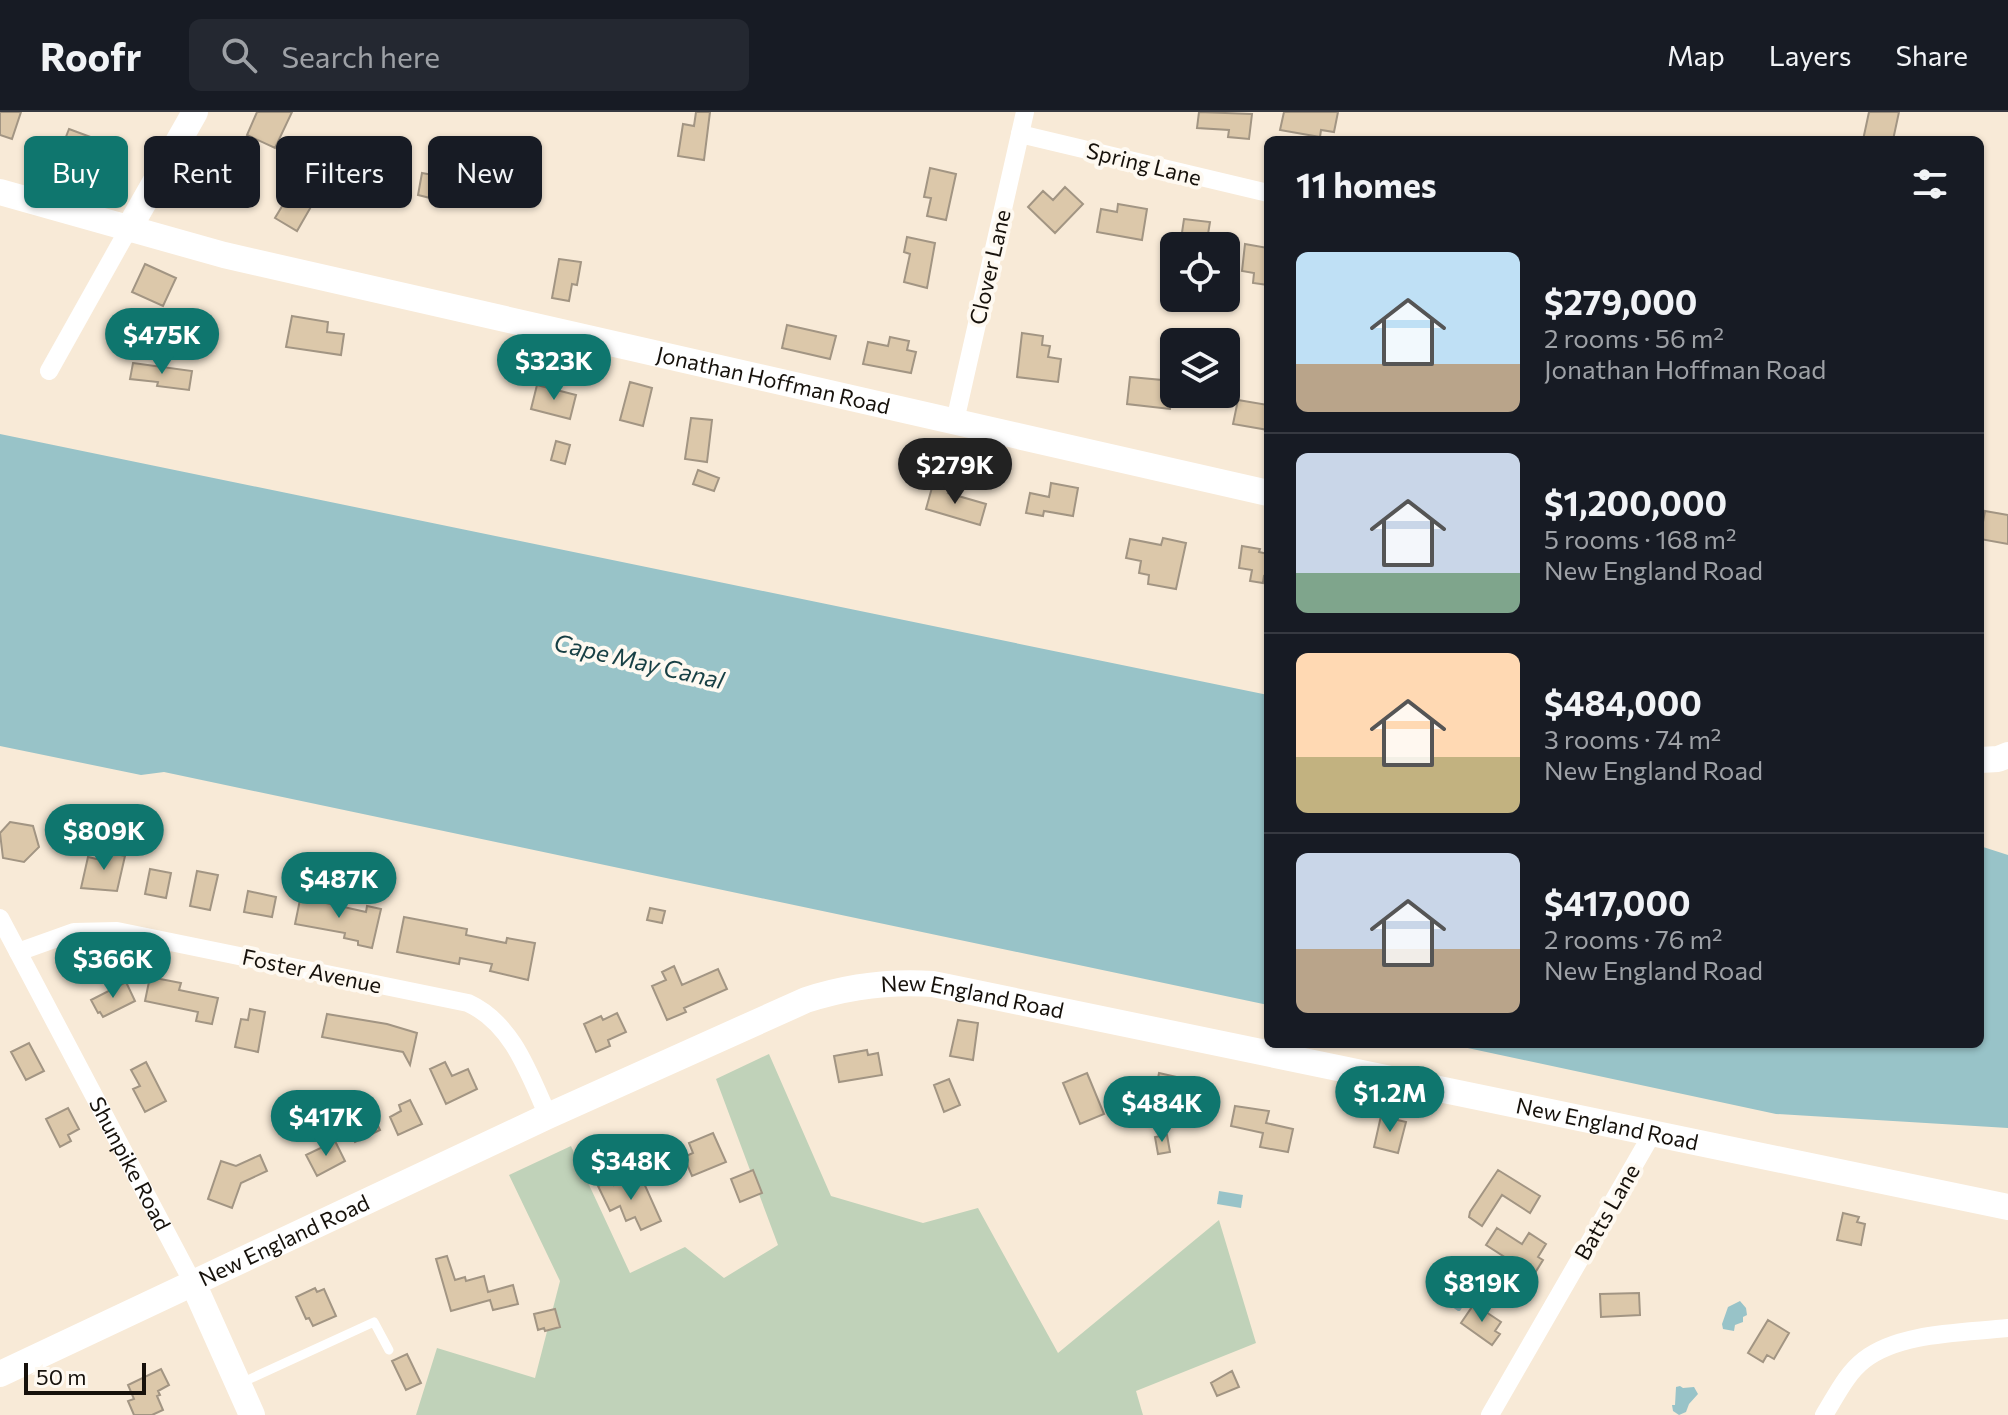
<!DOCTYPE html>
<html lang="en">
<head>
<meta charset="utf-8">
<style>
  body { margin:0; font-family:Commissioner,sans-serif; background:#242831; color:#f1f3f6; height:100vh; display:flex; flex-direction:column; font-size:30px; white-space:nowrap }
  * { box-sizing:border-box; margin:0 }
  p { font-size:26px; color:#9ea1a6 }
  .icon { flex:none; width:44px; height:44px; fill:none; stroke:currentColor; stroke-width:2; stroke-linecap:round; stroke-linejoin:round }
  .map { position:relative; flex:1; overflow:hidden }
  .panel { position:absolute; left:1264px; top:24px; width:720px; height:912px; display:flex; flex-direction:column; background:#171b24; border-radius:12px; box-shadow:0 2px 6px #0004 }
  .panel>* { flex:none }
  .guide { position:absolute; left:24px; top:24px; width:760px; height:72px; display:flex; gap:16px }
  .fabs { position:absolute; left:1160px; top:120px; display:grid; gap:16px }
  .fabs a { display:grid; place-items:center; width:80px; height:80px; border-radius:12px; background:#171b24; box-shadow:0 2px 6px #0004; font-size:40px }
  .scale { position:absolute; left:24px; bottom:20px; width:122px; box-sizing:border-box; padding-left:8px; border:4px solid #16110b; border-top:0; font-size:22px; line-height:28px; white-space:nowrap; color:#16110b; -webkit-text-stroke:6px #fef9f1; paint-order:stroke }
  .price { position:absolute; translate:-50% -68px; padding:0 18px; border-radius:28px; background:#0f766e; color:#fff; font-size:26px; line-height:52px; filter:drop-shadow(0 2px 4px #0008) }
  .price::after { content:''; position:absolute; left:50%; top:48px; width:24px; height:18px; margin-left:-12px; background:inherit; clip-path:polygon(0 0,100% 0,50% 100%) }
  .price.on { background:#222; color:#fff }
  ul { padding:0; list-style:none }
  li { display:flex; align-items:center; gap:24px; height:200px; padding:0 32px }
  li+li { border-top:2px solid #363941 }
  li span { display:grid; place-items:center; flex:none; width:224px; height:160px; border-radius:12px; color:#555 }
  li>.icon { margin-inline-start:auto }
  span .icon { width:96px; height:96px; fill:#fffc; stroke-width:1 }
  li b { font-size:34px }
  h2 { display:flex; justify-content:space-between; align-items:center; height:96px; padding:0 32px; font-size:34px }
  .pill { padding:0 28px; border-radius:12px; background:#171b24; box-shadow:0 2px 6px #0004; font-size:28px; line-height:72px }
  .pill.on { background:#0f766e; color:#fff }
  header { display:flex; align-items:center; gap:48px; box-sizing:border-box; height:112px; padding:0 40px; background:#171b24; border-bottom:2px solid #363941 }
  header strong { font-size:38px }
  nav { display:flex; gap:44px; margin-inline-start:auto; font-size:28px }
  .search { width:560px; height:72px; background:#242831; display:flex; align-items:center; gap:20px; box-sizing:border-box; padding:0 28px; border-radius:12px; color:#9ea1a6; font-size:30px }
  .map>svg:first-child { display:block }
</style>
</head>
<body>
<header>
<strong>Roofr</strong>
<div class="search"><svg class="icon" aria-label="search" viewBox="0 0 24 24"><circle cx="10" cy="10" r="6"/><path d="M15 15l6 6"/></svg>Search here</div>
<nav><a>Map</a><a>Layers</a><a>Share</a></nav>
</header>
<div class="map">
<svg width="2008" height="1303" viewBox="0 0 2008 1303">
  <rect width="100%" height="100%" fill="#f8ead7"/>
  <path fill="#c0d2b9" d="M769 942 831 1084 923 1111 978 1096 1058 1241 1219 1108 1256 1231 1136 1279 1143 1303H416L437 1236 535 1266 560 1169 509 1063 571 1034 630 1161 685 1135 724 1166 778 1133 716 967Z"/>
  <path fill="#98c3c8" d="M0 322 1268 583V893L164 660 141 663 0 634Z
    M1980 734 2008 743V1016L1776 1002 1449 932H1980Z
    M1219 1079 1243 1083 1241 1096 1217 1092Z
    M1444 1175 1466 1189 1460 1199H1458L1439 1186Z
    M1740 1189 1746 1196 1747 1203 1743 1205V1210L1735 1213 1734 1219 1723 1217 1722 1212 1728 1195Z
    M1680 1274 1683 1276 1694 1275 1698 1282 1689 1292 1686 1300 1679 1303 1673 1299 1672 1293H1675L1676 1275Z"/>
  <path fill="#dcc8aa" stroke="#a29583" stroke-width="2" d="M0 0H21L12 27 0 23Z
    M257 0H292L275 36 247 23Z
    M696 0H710L704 48 678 44 683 12 694 14Z
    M1199 0 1252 2 1249 27 1228 25 1229 18 1197 16Z
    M1284 0H1338L1334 20 1321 18 1320 25 1280 18Z
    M1869 0H1899L1893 28H1863Z
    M69 17 107 31 98 57 59 43Z
    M930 56 956 62 946 108 927 104 931 86 924 85Z
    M422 61 439 64 434 87 418 83Z
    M1065 75 1083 92 1055 121 1028 95 1043 79 1053 88Z
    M290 81 312 93 297 119 275 106Z
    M1118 92 1147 97 1142 128 1097 120 1101 97 1117 100Z
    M1184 107 1210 110 1206 134H1180Z
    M907 125 935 131 927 176 904 170 910 142 904 140Z
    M1245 132 1268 136V173L1253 171 1254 161 1242 159Z
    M559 147 581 150 577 173 572 172 569 189 552 186Z
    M145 152 176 166 163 194 132 180Z
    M292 204 328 210 327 220 344 222 341 243 286 235Z
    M787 213 836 224 830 247 782 236Z
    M1022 221 1043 224 1042 233 1050 234 1048 245 1061 247 1058 270 1017 265Z
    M890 225 909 229 907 238 916 240 911 261 863 252 868 230 888 234Z
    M133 251 192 259 189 278 157 274 158 270 130 267Z
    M1130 265 1173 269 1170 297 1127 292Z
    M630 270 652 276 643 314 620 308Z
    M537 273 576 283 570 307 531 297Z
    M1238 288 1268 293V318L1233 312Z
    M691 306 712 308 707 350 685 347Z
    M556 329 570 333 565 352 551 348Z
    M698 358 719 366 714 379 693 372Z
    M1051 371 1078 376 1073 404 1044 399 1043 404 1026 401 1030 381 1049 385Z
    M933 372 950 377 948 381 986 392 980 413 926 397Z
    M1985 399 2008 403V432L1980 427V409L1983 410Z
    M1163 426 1186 431 1176 477 1148 472 1149 463 1139 461 1141 449 1126 446 1130 427 1161 433Z
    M1242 434 1260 437 1259 440 1268 442V465L1264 464 1263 471 1250 469 1252 458 1239 456Z
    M10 710 33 714 39 735 24 750 3 746 0 721Z
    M103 739 125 744 117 779 81 776 88 745 101 748Z
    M150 757 171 761 166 786 145 782Z
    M197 759 218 763 210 798 190 794Z
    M248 779 276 785 272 805 244 800Z
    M301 783 327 788 326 791 366 800 367 794 381 797 372 836 358 833V829L344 826 345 821 295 812Z
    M650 796 665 799 662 811 647 808Z
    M404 805 467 817 466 823 506 831 507 826 535 831 528 868 490 859 492 852 460 846 459 852 397 840Z
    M674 854 682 873 718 857 727 877 684 896 686 900 667 908 652 874 666 868 662 860Z
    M150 865 181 871 179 878 218 886 212 912 196 909 198 900 145 889Z
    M126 870 135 889 103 905 100 900 98 901 91 888Z
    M250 897 265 900 258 940 235 935 241 907 248 908Z
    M617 901 626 920 608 928 610 934 596 940 584 912 601 904 603 908Z
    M327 902 387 912 417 921 410 953 403 940 322 925Z
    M958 908 978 911 973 948 950 944Z
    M29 931 44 959 26 968 11 940Z
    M867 938 868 943 878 941 882 963 839 970 834 944Z
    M146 950 166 989 145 1000 133 977 140 974 131 958Z
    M445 950 452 964 468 957 477 977 446 992 430 957Z
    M1087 961 1104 1002 1080 1012 1063 971Z
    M1159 961 1181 966 1177 986 1155 982Z
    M949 967 960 993 944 1000 934 973Z
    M410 988 422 1012 398 1023 390 1005 401 999 399 993Z
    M1235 994 1269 999 1266 1011 1293 1017 1288 1040 1260 1035 1263 1021 1231 1014Z
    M68 996 79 1017 68 1023 71 1029 60 1035 46 1007Z
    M373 1003 380 1018 355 1030 348 1014Z
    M1381 1004 1406 1010 1398 1041 1374 1035Z
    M713 1021 726 1050 692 1064 684 1045 693 1041 689 1031Z
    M1167 1023 1170 1040 1158 1042 1155 1025Z
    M335 1029 345 1049 317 1064 306 1043Z
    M260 1043 267 1059 241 1071 232 1096 208 1087 221 1049 236 1054Z
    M753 1058 762 1081 740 1090 731 1067Z
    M1498 1058 1540 1084 1530 1101 1502 1083 1482 1114 1469 1105 1470 1100Z
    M626 1067 630 1075 643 1069 661 1109 641 1118 635 1105 626 1109 620 1094 610 1099 598 1074 612 1068 614 1073Z
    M1843 1101 1859 1105 1857 1110 1865 1112 1861 1133 1837 1128Z
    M1497 1116 1522 1132 1529 1121 1546 1132 1538 1145 1543 1148 1535 1161 1529 1158 1528 1160 1486 1133Z
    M447 1144 455 1168 465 1165 466 1169 484 1164 488 1180 513 1173 518 1192 493 1198 490 1188 451 1199 436 1147Z
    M1460 1158 1483 1175 1475 1186 1452 1170Z
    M315 1176 317 1180 324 1177 336 1204 313 1214 309 1206 306 1207 296 1185Z
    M1639 1181 1640 1203 1601 1205 1600 1182Z
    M1474 1192 1501 1210 1495 1219 1500 1222 1492 1233 1461 1211Z
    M555 1197 560 1215 545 1219 544 1216 538 1218 534 1202Z
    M1768 1208 1789 1221 1774 1247 1767 1243 1763 1250 1748 1241Z
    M407 1242 421 1271 406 1278 392 1249Z
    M161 1257 169 1273 158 1279 160 1283 157 1284 163 1298 152 1303H134L128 1289 134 1287 128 1273Z
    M1232 1259 1239 1275 1217 1284 1211 1271Z"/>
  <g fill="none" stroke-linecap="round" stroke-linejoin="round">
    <path stroke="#fff" stroke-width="9" d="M241 1271 374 1210 389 1238"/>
    <g stroke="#fff" stroke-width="18">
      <path d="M1020 22 1268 81"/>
      <path d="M49 259 128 118"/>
      <path d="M955 309 1025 0"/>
      <path id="s1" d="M0 806 193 1171"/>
      <path d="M18 840 74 820 117 819 468 891C512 911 529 961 548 1004"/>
      <path d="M1490 1303 1652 1022"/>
      <path d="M1824 1303C1836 1284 1846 1262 1864 1248 1900 1220 1964 1221 2008 1216"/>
    </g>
    <g stroke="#fff" stroke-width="26">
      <path id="s2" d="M0 80 224 143 1268 381"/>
      <path d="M128 118 195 0"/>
      <path d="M1980 648 1998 647 2008 643"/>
      <path d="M193 1171 252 1303"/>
      <path id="s3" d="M0 1262 548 1004 806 888C849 874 888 869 933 872L2008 1095"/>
    </g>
  </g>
  <g text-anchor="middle" stroke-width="8" stroke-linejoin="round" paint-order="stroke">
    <g font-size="22" fill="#16110b" stroke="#fef9f1">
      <text transform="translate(1144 52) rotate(14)" y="8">Spring Lane</text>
      <text transform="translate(990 155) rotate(-77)" y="8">Clover Lane</text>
      <text dy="8" stroke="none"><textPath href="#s2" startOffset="796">Jonathan Hoffman Road</textPath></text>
      <text transform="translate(312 859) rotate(12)" y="8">Foster Avenue</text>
      <text dy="8" stroke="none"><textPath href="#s3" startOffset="1058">New England Road</textPath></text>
      <text dy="8" stroke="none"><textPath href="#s3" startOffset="1706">New England Road</textPath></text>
      <text dy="8" stroke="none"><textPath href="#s1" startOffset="278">Shunpike Road</textPath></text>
      <text transform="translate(1607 1100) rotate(-60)" y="8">Batts Lane</text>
      <text dy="8" stroke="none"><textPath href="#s3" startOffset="314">New England Road</textPath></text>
    </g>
    <g font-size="24" font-style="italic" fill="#173f44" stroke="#fef9f1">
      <text transform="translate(639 550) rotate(13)" y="8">Cape May Canal</text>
    </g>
  </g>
</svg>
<div class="fabs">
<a><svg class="icon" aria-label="locate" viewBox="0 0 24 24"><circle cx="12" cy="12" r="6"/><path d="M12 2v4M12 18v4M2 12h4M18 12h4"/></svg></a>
<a><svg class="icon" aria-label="layers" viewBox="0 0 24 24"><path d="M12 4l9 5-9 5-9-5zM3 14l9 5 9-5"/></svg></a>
</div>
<div class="scale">50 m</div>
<b class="price" style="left:162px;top:264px">$475K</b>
<b class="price" style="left:554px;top:290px">$323K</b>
<b class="price on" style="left:955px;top:394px">$279K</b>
<b class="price" style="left:104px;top:760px">$809K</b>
<b class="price" style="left:339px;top:808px">$487K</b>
<b class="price" style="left:113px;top:888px">$366K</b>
<b class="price" style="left:1390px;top:1022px">$1.2M</b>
<b class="price" style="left:1162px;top:1032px">$484K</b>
<b class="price" style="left:326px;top:1046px">$417K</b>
<b class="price" style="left:631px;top:1090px">$348K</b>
<b class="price" style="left:1482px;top:1212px">$819K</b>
<div class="guide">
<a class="pill on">Buy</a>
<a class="pill">Rent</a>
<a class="pill">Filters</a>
<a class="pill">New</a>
</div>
<section class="panel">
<h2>11 homes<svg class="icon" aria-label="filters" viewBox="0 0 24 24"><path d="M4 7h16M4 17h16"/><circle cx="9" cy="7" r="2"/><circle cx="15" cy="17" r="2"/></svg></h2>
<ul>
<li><span style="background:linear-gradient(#bfe0f5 70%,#b9a48a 0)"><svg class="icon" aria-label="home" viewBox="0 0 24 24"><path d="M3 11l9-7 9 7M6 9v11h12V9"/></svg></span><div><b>$279,000</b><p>2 rooms · 56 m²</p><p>Jonathan Hoffman Road</p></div></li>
<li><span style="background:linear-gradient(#c9d6e8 75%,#7fa58c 0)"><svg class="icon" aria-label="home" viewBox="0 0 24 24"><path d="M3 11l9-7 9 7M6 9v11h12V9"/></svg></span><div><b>$1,200,000</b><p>5 rooms · 168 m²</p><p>New England Road</p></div></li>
<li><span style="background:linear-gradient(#ffd9b3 65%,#c2b280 0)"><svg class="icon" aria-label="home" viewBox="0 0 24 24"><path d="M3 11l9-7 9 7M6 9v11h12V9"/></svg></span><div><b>$484,000</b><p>3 rooms · 74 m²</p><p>New England Road</p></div></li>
<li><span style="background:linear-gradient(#c9d6e8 60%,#b9a48a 0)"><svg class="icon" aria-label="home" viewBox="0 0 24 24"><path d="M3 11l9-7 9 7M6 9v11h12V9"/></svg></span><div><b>$417,000</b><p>2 rooms · 76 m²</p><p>New England Road</p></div></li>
</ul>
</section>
</div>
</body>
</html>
